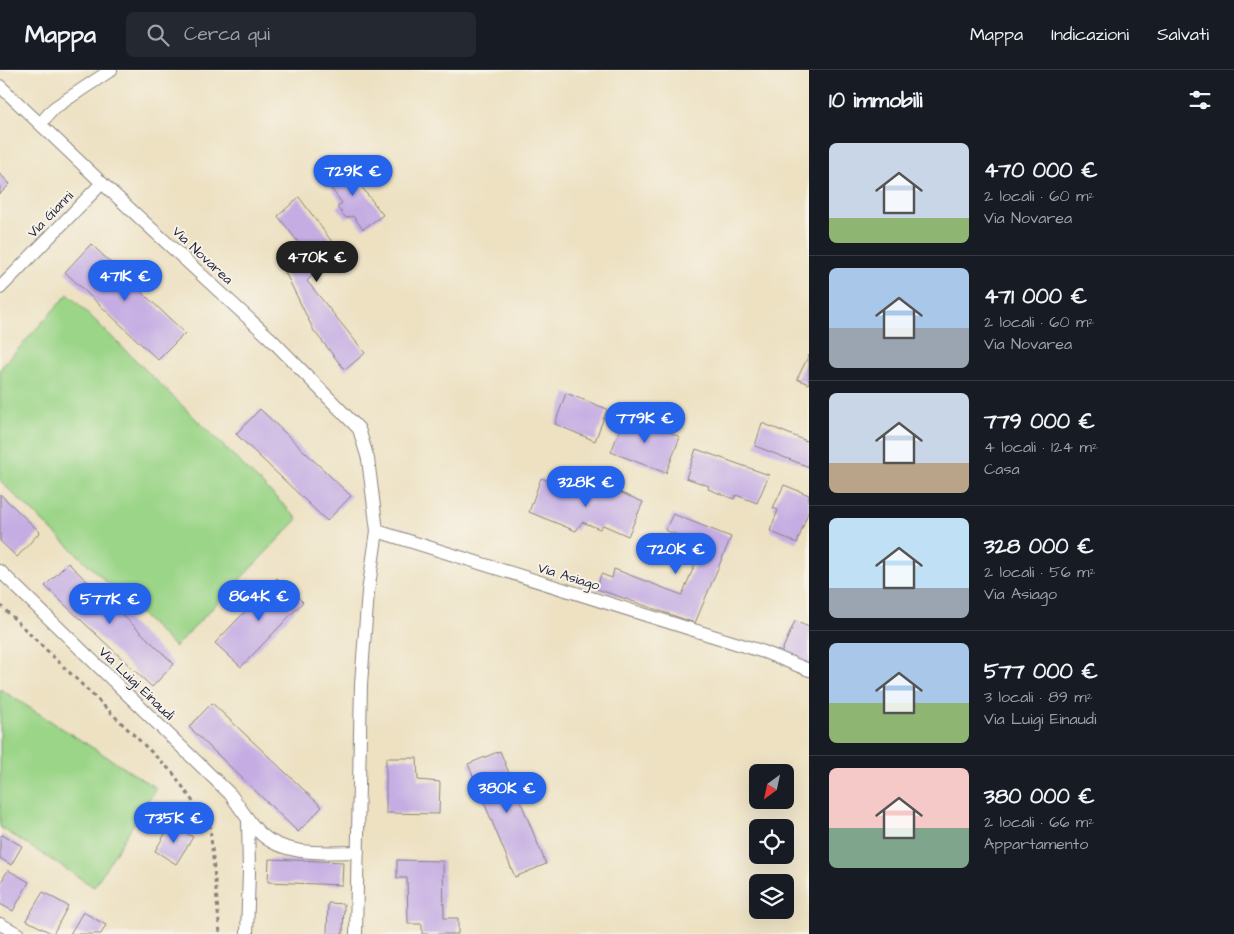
<!DOCTYPE html>
<html lang="it">
<head>
<meta charset="utf-8">
<style>
  body { margin:0; font-family:"Architects Daughter",sans-serif; background:#242831; color:#f1f3f6; height:100vh; display:flex; flex-direction:column; font-size:19px; white-space:nowrap }
  * { box-sizing:border-box; margin:0 }
  p { font-size:16px; color:#9ea1a6 }
  .icon { flex:none; width:28px; height:28px; fill:none; stroke:currentColor; stroke-width:2; stroke-linecap:round; stroke-linejoin:round }
  .map { position:relative; flex:1; overflow:hidden }
  .drawer { display:flex; flex-direction:column; background:#171b24; width:425px }
  .drawer>* { flex:none }
  .needle { width:32px; rotate:213deg }
  .tools { position:absolute; left:749px; top:694px; display:grid; gap:10px }
  .tools a { display:grid; place-items:center; width:45px; height:45px; border-radius:8px; background:#171b24; box-shadow:0 5px 20px #0002; font-size:25px }
  .price { position:absolute; translate:-50% -42px; padding:0 11px; border-radius:18px; background:#2563eb; color:#fff; font-size:16px; line-height:32px; filter:drop-shadow(0 1px 2px #0008) }
  .price::after { content:''; position:absolute; left:50%; top:30px; width:15px; height:11px; margin-left:-8px; background:inherit; clip-path:polygon(0 0,100% 0,50% 100%) }
  .price.current { background:#222; color:#fff }
  ul { padding:0; list-style:none }
  li { display:flex; align-items:center; gap:15px; height:125px; padding:0 20px }
  li+li { border-top:1px solid #363941 }
  li span { display:grid; place-items:center; flex:none; width:140px; height:100px; border-radius:8px; color:#555 }
  li>.icon { margin-inline-start:auto }
  span .icon { width:60px; height:60px; fill:#fffc; stroke-width:1 }
  li b { font-size:21px }
  h2 { display:flex; justify-content:space-between; align-items:center; height:60px; padding:0 20px; font-size:21px }
  header { display:flex; align-items:center; gap:30px; box-sizing:border-box; height:70px; padding:0 25px; background:#171b24; border-bottom:1px solid #363941 }
  header strong { font-size:24px }
  nav { display:flex; gap:28px; margin-inline-start:auto; font-size:18px }
  .search { width:350px; height:45px; background:#242831; display:flex; align-items:center; gap:12px; box-sizing:border-box; padding:0 18px; border-radius:8px; color:#9ea1a6; font-size:19px }
  main { display:flex; flex:1; min-height:0 }
  .map>svg:first-child { display:block }
</style>
</head>
<body>
<header>
<strong>Mappa</strong>
<div class="search"><svg class="icon" aria-label="search" viewBox="0 0 24 24"><circle cx="10" cy="10" r="6"/><path d="M15 15l6 6"/></svg>Cerca qui</div>
<nav><a>Mappa</a><a>Indicazioni</a><a>Salvati</a></nav>
</header>
<main>
<div class="map">
<svg width="809" height="864" viewBox="0 0 809 864">
  <rect width="100%" height="100%" fill="#f7f3e8"/>
  <filter id="ink" filterUnits="userSpaceOnUse"><feTurbulence type="fractalNoise" baseFrequency=".02" numOctaves="2"/><feDisplacementMap in="SourceGraphic" scale="10" xChannelSelector="R" yChannelSelector="G"/><feConvolveMatrix kernelMatrix="1 2 1 2 8 2 1 2 1" color-interpolation-filters="sRGB"/></filter>
  <filter id="wash" filterUnits="userSpaceOnUse"><feTurbulence type="fractalNoise" baseFrequency=".0096" numOctaves="4" result="noise"/><feDisplacementMap in="SourceGraphic" scale="20" xChannelSelector="R" yChannelSelector="G"/><feGaussianBlur stdDeviation="1.12" result="paint"/><feColorMatrix in="noise" values="0 0 0 0 0 0 0 0 0 0 0 0 0 0 0 0 0 1.4 0 .05"/><feComposite in="paint" operator="in"/></filter>
  <g filter="url(#wash)">
    <rect width="100%" height="100%" fill="#ede1c2"/>
    <path fill="#9bd588" stroke="#5e7c62" d="M68 224 298 449 175 577 0 411V299Z
      M0 619 156 718 94 817 0 757Z"/>
    <g id="blocks">
      <path fill="#c5ade3" d="M344 94 383 145 363 159 353 146 346 148 337 137 342 133 324 109Z
        M0 104 10 114 0 124Z
        M299 127 338 180 307 211 365 283 345 300 314 261 285 202 305 181 278 146Z
        M91 174 185 263 158 290 65 202Z
        M809 285V314L797 309Z
        M566 323 607 339 595 371 555 354Z
        M260 339 351 426 327 451 236 364Z
        M626 344 680 367 666 403 611 382Z
        M762 353 809 372V397L755 376Z
        M696 379 769 405 757 433 736 425 734 429 708 419 709 416 686 408Z
        M541 408 587 426 588 421 596 425 602 415 643 432 628 466 603 455 600 459 582 452 576 461 529 442Z
        M784 415 809 425V440L797 473 770 461 778 440 773 438Z
        M0 424 40 462 17 487 0 471Z
        M673 444 731 467 695 553 597 519 601 504 612 508 614 499 682 525 703 475 665 460Z
        M68 493 174 594 152 617 45 516Z
        M277 508 303 532 241 597 215 573Z
        M795 551 809 557V594L781 583Z
        M212 633 322 737 298 762 189 657Z
        M500 681 546 794 515 807 468 694Z
        M386 688H417L418 710 440 712 439 744 386 743Z
        M171 754 193 767 176 794 155 781Z
        M2 765 22 776 11 795 0 788V768Z
        M269 789 343 792 342 815 268 812Z
        M397 790 443 791 444 848H458V864H422V854H408L407 808H397Z
        M8 800 29 812 13 841 0 834V814Z
        M43 822 68 836 53 864 26 850Z
        M328 833 344 834 343 864H327Z
        M83 842 106 855 101 864H70Z"/>
    </g>
  </g>
  <g filter="url(#ink)">
    <use href="#blocks" fill-opacity="0" stroke="#88827e" stroke-width="1"/>
    <g fill="none" stroke-linecap="round" stroke-linejoin="round">
      <g stroke="#88827e" stroke-width="14">
        <path id="street" d="M0 16 102 113 272 270 359 359 368 389 377 461 368 522 361 614 356 864
          M40 54 54 38 111 0
          M0 218 102 113
          M377 461 764 582 809 600
          M0 501 230 724C240 737 249 753 261 764 286 787 327 782 358 782
          M0 854 18 864
          M247 864 249 802 248 749"/>
      </g>
      <path stroke="#88827e" stroke-width="3" stroke-dasharray="4 4" stroke-linecap="butt" d="M0 535 173 703 210 756 220 864"/>
      <use href="#street" stroke="#fff" stroke-width="12"/>
    </g>
  </g>
  <g text-anchor="middle" stroke-width="4" stroke-linejoin="round" paint-order="stroke">
    <g font-size="14" fill="#22223b" stroke="#f7f3e8">
      <text transform="translate(50 144) rotate(-46)" y="5">Via Gianni</text>
      <text transform="translate(203 185) rotate(43)" y="5">Via Novarea</text>
      <text transform="translate(569 506) rotate(17)" y="5">Via Asiago</text>
      <text transform="translate(137 613) rotate(44)" y="5">Via Luigi Einaudi</text>
    </g>
  </g>
</svg>
<div class="tools">
<a><svg class="needle" viewBox="-14 -14 28 28"><path d="M0-13l5 13h-10z" fill="#e53935"/><path d="M0 13l5-13h-10z" fill="#9ea1a6"/></svg></a>
<a><svg class="icon" aria-label="locate" viewBox="0 0 24 24"><circle cx="12" cy="12" r="6"/><path d="M12 2v4M12 18v4M2 12h4M18 12h4"/></svg></a>
<a><svg class="icon" aria-label="layers" viewBox="0 0 24 24"><path d="M12 4l9 5-9 5-9-5zM3 14l9 5 9-5"/></svg></a>
</div>
<b class="price" style="left:353px;top:127px">729K €</b>
<b class="price current" style="left:317px;top:213px">470K €</b>
<b class="price" style="left:125px;top:232px">471K €</b>
<b class="price" style="left:645px;top:374px">779K €</b>
<b class="price" style="left:586px;top:438px">328K €</b>
<b class="price" style="left:676px;top:505px">720K €</b>
<b class="price" style="left:259px;top:552px">864K €</b>
<b class="price" style="left:110px;top:555px">577K €</b>
<b class="price" style="left:507px;top:744px">380K €</b>
<b class="price" style="left:174px;top:774px">735K €</b>
</div>
<section class="drawer">
<h2>10 immobili<svg class="icon" aria-label="filters" viewBox="0 0 24 24"><path d="M4 7h16M4 17h16"/><circle cx="9" cy="7" r="2"/><circle cx="15" cy="17" r="2"/></svg></h2>
<ul>
<li><span style="background:linear-gradient(#c9d6e8 75%,#8fb573 0)"><svg class="icon" aria-label="home" viewBox="0 0 24 24"><path d="M3 11l9-7 9 7M6 9v11h12V9"/></svg></span><div><b>470 000 €</b><p>2 locali · 60 m²</p><p>Via Novarea</p></div></li>
<li><span style="background:linear-gradient(#a9c7e8 60%,#9aa5b1 0)"><svg class="icon" aria-label="home" viewBox="0 0 24 24"><path d="M3 11l9-7 9 7M6 9v11h12V9"/></svg></span><div><b>471 000 €</b><p>2 locali · 60 m²</p><p>Via Novarea</p></div></li>
<li><span style="background:linear-gradient(#c9d6e8 70%,#b9a48a 0)"><svg class="icon" aria-label="home" viewBox="0 0 24 24"><path d="M3 11l9-7 9 7M6 9v11h12V9"/></svg></span><div><b>779 000 €</b><p>4 locali · 124 m²</p><p>Casa</p></div></li>
<li><span style="background:linear-gradient(#bfe0f5 70%,#9aa5b1 0)"><svg class="icon" aria-label="home" viewBox="0 0 24 24"><path d="M3 11l9-7 9 7M6 9v11h12V9"/></svg></span><div><b>328 000 €</b><p>2 locali · 56 m²</p><p>Via Asiago</p></div></li>
<li><span style="background:linear-gradient(#a9c7e8 60%,#8fb573 0)"><svg class="icon" aria-label="home" viewBox="0 0 24 24"><path d="M3 11l9-7 9 7M6 9v11h12V9"/></svg></span><div><b>577 000 €</b><p>3 locali · 89 m²</p><p>Via Luigi Einaudi</p></div></li>
<li><span style="background:linear-gradient(#f6c9c9 60%,#7fa58c 0)"><svg class="icon" aria-label="home" viewBox="0 0 24 24"><path d="M3 11l9-7 9 7M6 9v11h12V9"/></svg></span><div><b>380 000 €</b><p>2 locali · 66 m²</p><p>Appartamento</p></div></li>
</ul>
</section>
</main>
</body>
</html>
